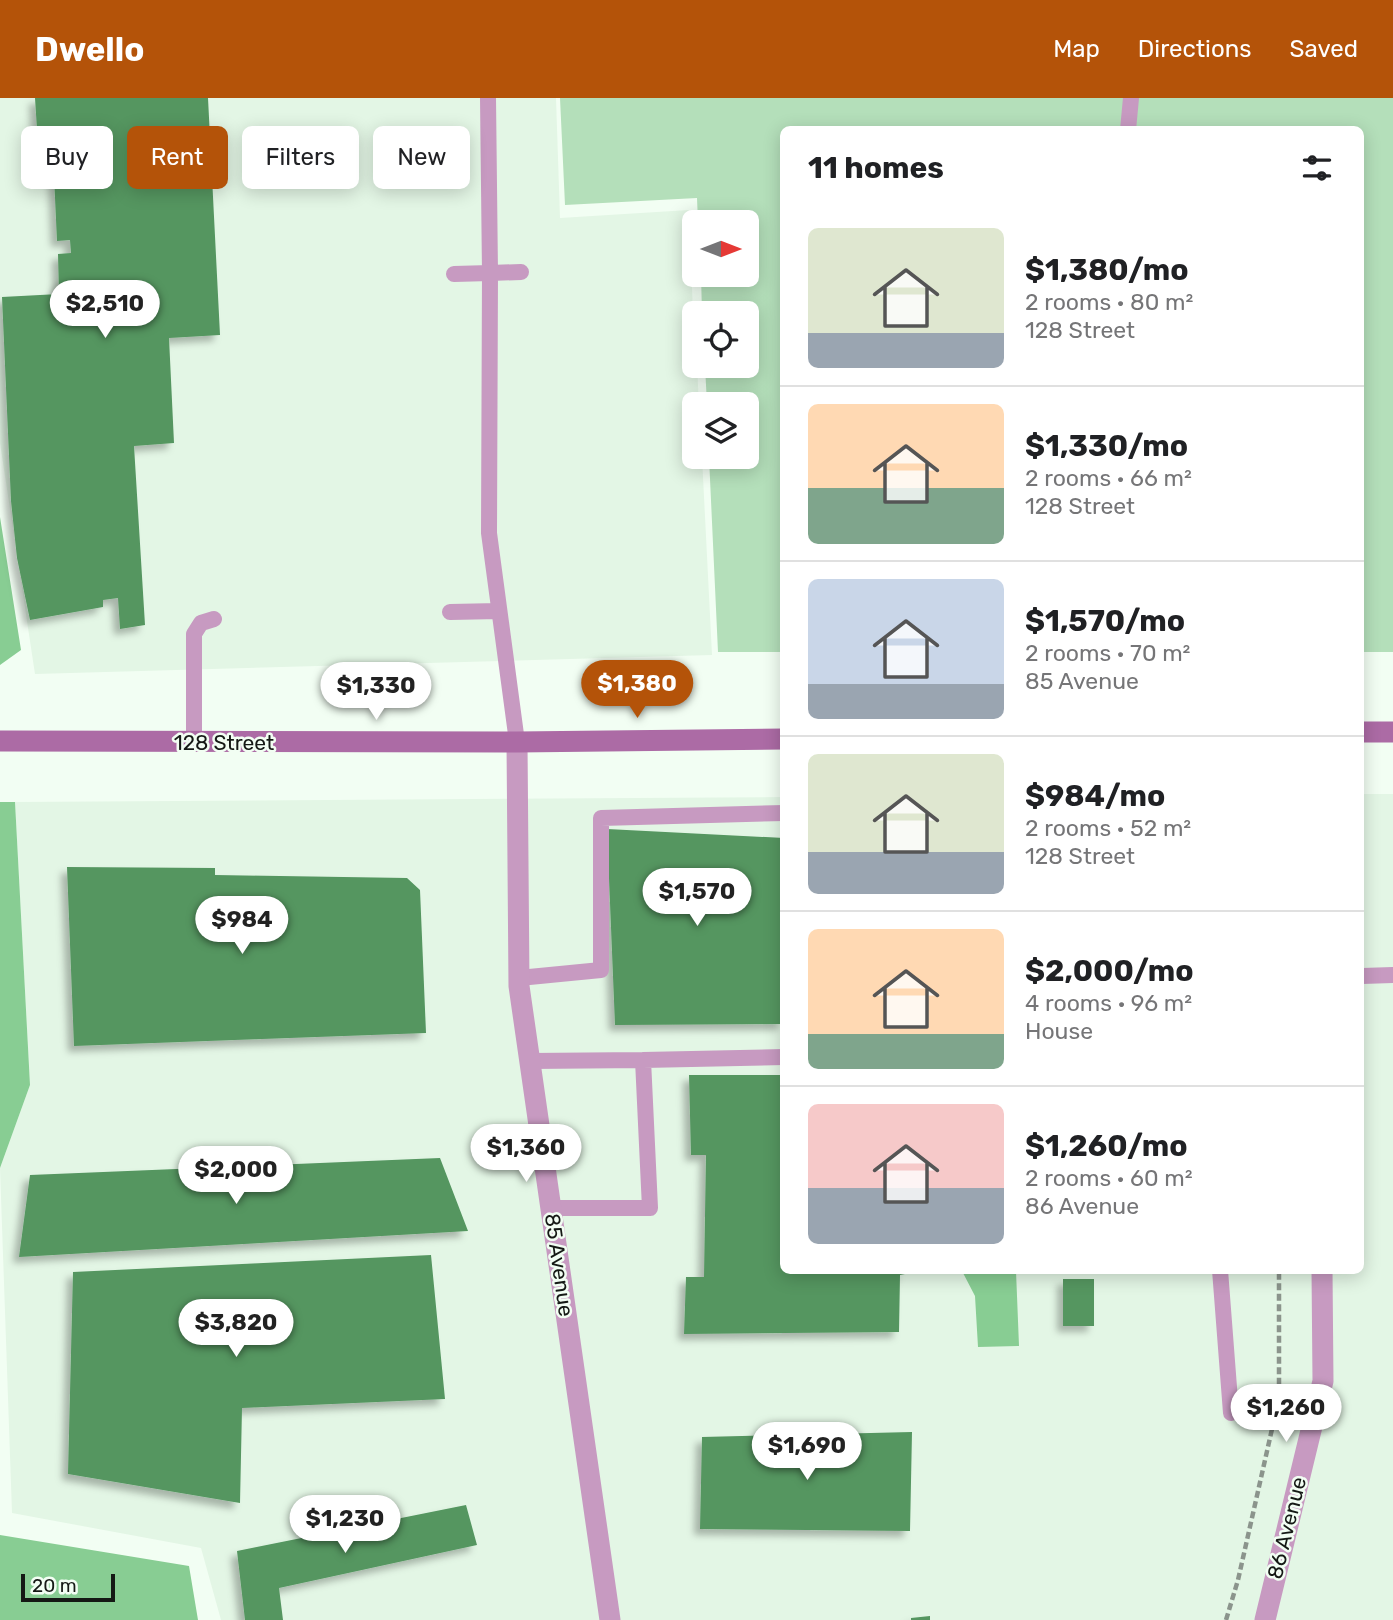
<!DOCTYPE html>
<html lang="en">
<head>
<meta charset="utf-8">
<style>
  body { margin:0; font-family:Rubik,sans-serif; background:#f2f2f2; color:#202124; height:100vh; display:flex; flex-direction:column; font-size:26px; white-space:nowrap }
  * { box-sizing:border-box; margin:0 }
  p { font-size:23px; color:#757577 }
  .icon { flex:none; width:38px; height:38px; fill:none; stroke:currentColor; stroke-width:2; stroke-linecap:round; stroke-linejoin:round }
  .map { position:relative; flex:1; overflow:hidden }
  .details { position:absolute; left:780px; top:28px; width:584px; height:1148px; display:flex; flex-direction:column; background:#fff; border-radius:10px; box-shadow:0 4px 18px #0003 }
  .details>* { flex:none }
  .top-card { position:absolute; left:21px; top:28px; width:654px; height:63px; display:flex; gap:14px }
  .needle { width:46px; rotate:90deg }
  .buttons { position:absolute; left:682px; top:112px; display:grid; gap:14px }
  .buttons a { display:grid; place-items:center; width:77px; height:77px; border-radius:10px; background:#fff; box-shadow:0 4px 18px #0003; font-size:35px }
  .scale { position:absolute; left:21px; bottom:18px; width:94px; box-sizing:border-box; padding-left:7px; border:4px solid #151915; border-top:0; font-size:19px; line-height:24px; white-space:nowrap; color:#151915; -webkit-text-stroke:5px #f2fef3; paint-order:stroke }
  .price { position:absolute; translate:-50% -60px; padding:0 16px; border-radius:24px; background:#fff; color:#222; font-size:23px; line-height:46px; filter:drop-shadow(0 2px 4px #0008) }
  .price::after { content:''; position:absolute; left:50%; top:42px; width:21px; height:16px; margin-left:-10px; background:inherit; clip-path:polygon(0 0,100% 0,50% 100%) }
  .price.active { background:#b45309; color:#fff }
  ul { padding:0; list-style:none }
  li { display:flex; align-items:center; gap:21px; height:175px; padding:0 28px }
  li+li { border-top:2px solid #e0e0e0 }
  li span { display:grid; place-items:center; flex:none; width:196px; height:140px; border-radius:10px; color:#555 }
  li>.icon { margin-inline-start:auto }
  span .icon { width:84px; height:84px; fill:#fffc; stroke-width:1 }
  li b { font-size:30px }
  h2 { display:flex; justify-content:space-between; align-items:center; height:84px; padding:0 28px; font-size:30px }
  .tag { padding:0 24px; border-radius:10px; background:#fff; box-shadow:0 4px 18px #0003; font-size:24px; line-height:63px }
  .tag.active { background:#b45309; color:#fff }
  header { display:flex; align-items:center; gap:42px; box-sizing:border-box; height:98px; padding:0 35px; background:#b45309; color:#fff }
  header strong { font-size:33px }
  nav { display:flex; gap:38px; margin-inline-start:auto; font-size:24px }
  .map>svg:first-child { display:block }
</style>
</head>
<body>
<header>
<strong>Dwello</strong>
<nav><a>Map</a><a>Directions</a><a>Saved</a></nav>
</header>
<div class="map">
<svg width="1393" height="1522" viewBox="0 0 1393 1522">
  <defs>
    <filter id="shadow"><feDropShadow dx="-6" dy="6" stdDeviation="3.5" flood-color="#0004"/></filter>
  </defs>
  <rect width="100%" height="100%" fill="#f2fef3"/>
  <path fill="#e3f6e5" d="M0 0H556L560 120 689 112 695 268H697L699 306H695V359H702L712 557 35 576 0 345Z
    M1362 696H1393V1522H221L201 1450 12 1415 0 1070 30 987 15 704 784 699V1172H1362Z"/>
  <path fill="#b4dfba" d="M560 0H1393V554H1362V32H784V554H718L709 359H747V306H707L705 268H747V215H702L701 177H747V124H698L697 100 565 107Z"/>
  <path fill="#88cd93" d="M0 419 21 552 0 567Z
    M0 704H15L30 987 0 1070Z
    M962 1173H1016L1019 1248 978 1249 975 1198Z
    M0 1437 189 1468 198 1522H0Z"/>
  <path fill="#549660" filter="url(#shadow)" d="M35 0H208L220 237 169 240 174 345 134 348 145 527 120 531 118 500 103 502V509L30 522 17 460 11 403 2 199 59 196 58 156 71 155 70 142 57 143 54 78H40Z
    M607 731 784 740V926L615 927Z
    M67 769 215 770V777L407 780 420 792 426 935 74 948Z
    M689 977H784V1172H904L905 1176 900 1177 899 1234 684 1236 686 1179H704L706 1057H691Z
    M440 1060 468 1133 19 1159 30 1077Z
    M431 1157 445 1301 242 1310 240 1405 68 1376 73 1174Z
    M1063 1181H1094V1228H1063Z
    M912 1334 910 1433 700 1431 702 1339Z
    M466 1407 477 1447 279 1490 283 1522H245L237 1453Z
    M930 1518V1522H911V1520Z"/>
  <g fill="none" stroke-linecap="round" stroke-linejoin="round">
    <path stroke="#8b948c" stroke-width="4.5" stroke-dasharray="7 3.5" stroke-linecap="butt" d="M1226 1522 1238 1482 1279 1300V1172"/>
    <path stroke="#c79ac1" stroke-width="16" d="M488 0 490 175 521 174
      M1128 32 1131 0
      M454 176 490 175 489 435 517 644
      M450 514 499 513
      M194 645V536L201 525 214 521
      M1362 878 1393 877
      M519 880 601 872V720L784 715
      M643 962 784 959
      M530 963 643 962 650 1110H551
      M1220 1172 1231 1315"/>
    <path stroke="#c79ac1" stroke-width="21" d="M517 644 519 888 610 1522"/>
    <path stroke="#c79ac1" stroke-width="21" d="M1265 1522 1323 1283 1322 1172"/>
    <path stroke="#ac6ba5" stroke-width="21" d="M1362 634H1393
      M0 643 517 644 784 641"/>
  </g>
  <g text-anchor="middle" stroke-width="5" stroke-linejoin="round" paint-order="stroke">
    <g font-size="21" fill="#151915" stroke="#f2fef3">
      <text x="224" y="652">128 Street</text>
      <text transform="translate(559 1167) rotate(82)" y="7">85 Avenue</text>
      <text transform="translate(1287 1430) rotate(-76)" y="7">86 Avenue</text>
    </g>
  </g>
</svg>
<div class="buttons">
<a><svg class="needle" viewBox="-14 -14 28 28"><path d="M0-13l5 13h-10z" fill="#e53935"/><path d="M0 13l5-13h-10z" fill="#757577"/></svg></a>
<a><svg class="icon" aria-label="locate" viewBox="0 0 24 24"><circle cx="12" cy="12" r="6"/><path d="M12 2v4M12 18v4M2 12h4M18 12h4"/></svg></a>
<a><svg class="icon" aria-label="layers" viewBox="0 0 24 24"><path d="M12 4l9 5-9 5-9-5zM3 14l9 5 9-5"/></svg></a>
</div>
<div class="scale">20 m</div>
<b class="price" style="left:105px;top:242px">$2,510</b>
<b class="price active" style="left:637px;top:622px">$1,380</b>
<b class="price" style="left:376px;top:624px">$1,330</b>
<b class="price" style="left:697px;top:830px">$1,570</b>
<b class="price" style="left:242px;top:858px">$984</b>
<b class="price" style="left:526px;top:1086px">$1,360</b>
<b class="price" style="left:236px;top:1108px">$2,000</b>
<b class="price" style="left:236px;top:1261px">$3,820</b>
<b class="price" style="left:1286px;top:1346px">$1,260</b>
<b class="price" style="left:807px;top:1384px">$1,690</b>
<b class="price" style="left:345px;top:1457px">$1,230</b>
<div class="top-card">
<a class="tag">Buy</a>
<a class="tag active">Rent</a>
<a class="tag">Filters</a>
<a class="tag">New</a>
</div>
<section class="details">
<h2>11 homes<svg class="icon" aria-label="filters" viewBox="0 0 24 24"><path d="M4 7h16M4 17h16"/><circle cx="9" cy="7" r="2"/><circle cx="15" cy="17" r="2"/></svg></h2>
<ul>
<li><span style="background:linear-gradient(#dfe7d0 75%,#9aa5b1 0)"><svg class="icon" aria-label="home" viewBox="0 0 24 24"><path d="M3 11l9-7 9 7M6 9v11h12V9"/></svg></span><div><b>$1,380/mo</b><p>2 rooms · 80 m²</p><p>128 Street</p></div></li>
<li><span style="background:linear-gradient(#ffd9b3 60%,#7fa58c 0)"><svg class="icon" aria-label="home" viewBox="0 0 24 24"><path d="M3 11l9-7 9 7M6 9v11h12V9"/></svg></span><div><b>$1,330/mo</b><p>2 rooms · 66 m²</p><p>128 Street</p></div></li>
<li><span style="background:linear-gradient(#c9d6e8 75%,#9aa5b1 0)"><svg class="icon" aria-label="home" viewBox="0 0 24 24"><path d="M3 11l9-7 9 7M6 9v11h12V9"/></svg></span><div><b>$1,570/mo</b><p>2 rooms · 70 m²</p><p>85 Avenue</p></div></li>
<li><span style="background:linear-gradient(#dfe7d0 70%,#9aa5b1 0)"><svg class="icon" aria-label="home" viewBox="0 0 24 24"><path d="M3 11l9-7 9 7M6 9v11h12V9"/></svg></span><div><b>$984/mo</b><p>2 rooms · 52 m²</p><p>128 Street</p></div></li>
<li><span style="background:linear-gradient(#ffd9b3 75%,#7fa58c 0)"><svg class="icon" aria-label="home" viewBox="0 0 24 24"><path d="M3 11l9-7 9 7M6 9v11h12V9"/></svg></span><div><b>$2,000/mo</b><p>4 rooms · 96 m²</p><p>House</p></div></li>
<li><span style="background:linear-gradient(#f6c9c9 60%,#9aa5b1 0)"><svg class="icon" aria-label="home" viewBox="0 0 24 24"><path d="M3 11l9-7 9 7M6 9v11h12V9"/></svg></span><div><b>$1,260/mo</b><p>2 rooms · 60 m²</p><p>86 Avenue</p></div></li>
</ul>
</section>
</div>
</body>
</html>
